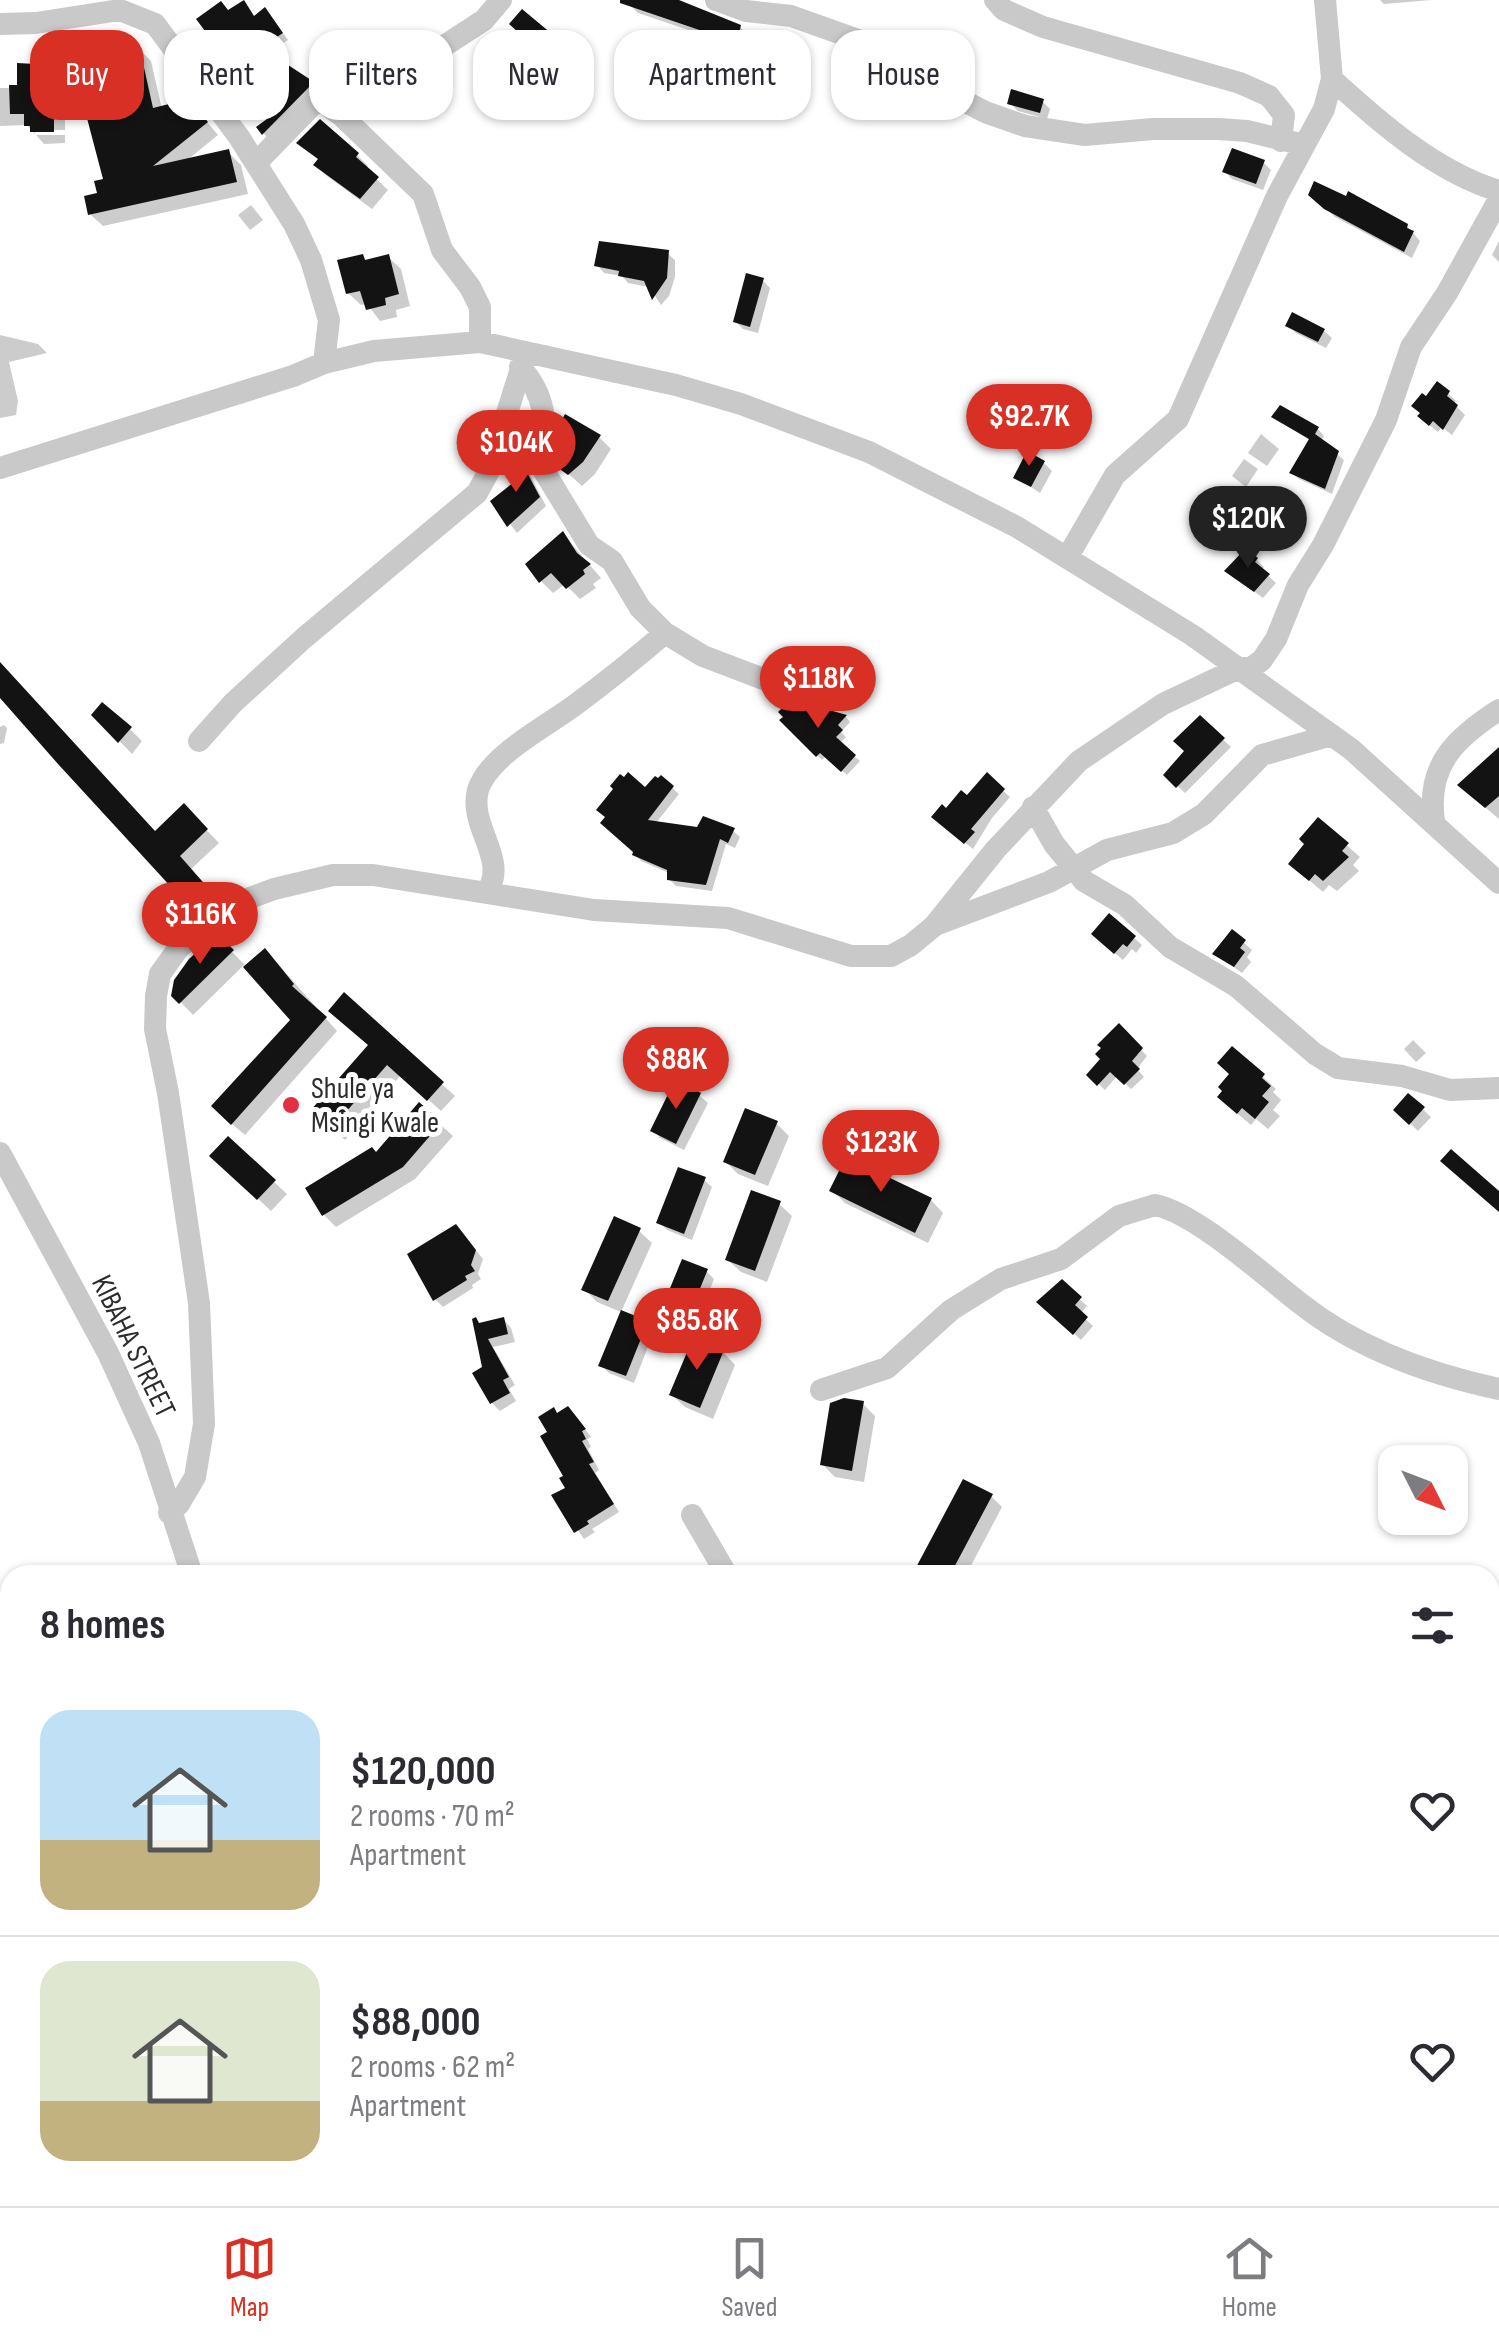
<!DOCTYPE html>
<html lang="en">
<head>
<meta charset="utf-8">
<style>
  body { margin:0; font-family:"Sofia Sans Condensed",sans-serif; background:#f7f7f7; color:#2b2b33; height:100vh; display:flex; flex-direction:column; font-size:38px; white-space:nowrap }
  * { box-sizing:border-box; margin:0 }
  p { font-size:32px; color:#7c7c81 }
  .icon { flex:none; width:55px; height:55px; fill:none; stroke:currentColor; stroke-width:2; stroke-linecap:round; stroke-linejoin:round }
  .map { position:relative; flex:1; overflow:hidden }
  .side { position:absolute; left:0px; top:1565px; width:1500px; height:642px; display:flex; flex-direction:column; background:#fff; border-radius:30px 30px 0 0; box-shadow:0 2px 8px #0004 }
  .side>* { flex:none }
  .guide { position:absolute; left:30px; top:30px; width:1440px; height:90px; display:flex; gap:20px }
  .needle { width:65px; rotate:132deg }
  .fabs { position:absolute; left:1378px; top:1445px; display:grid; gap:20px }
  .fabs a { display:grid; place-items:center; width:90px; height:90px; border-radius:20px; background:#fff; box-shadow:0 2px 8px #0004; font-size:50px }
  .price { position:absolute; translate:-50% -85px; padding:0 22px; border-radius:35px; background:#d93025; color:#fff; font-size:32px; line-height:65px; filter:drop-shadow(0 2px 5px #0008) }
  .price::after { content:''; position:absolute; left:50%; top:60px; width:30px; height:22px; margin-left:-15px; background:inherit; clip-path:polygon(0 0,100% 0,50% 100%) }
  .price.selected { background:#222; color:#fff }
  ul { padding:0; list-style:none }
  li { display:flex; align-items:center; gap:30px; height:250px; padding:0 40px }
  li+li { border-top:2px solid #e1e1e2 }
  li span { display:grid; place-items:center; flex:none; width:280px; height:200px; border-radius:30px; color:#555 }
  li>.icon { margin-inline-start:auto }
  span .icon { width:120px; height:120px; fill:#fffc; stroke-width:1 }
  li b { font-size:42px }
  h2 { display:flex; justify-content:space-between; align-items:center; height:120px; padding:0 40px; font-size:42px }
  .chip { padding:0 35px; border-radius:30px; background:#fff; box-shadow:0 2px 8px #0004; font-size:35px; line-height:90px }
  .chip.selected { background:#d93025; color:#fff }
  .menu { display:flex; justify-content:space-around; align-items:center; height:140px; border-top:2px solid #e1e1e2; background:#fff; font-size:28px; color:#7c7c81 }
  .menu a { display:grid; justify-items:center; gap:5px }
  .menu .selected { color:#d93025 }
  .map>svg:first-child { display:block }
</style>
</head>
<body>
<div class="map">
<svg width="1499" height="2206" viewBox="0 0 1499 2206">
  <rect width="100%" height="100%" fill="#fff"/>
  <path fill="#0003" d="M632 0H673L740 27 748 35 745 45 727 43 638 13 630 5Z
    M1380 0H1431L1384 4Z
    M244 3 255 18 271 17 288 40 272 51 261 38 232 60 223 50 219 53 212 47 229 13Z
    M523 12 564 49 553 61 520 31Z
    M138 48 151 61 162 109 201 115 218 135 186 161 228 152 241 165 248 194 103 226 90 214 106 181 81 67Z
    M53 67 65 80V130H35V134L27 125 0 126V88H20Z
    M301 74 324 95 275 145 264 134 262 126 274 116 273 111Z
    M1042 101 1050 109 1047 119 1018 111 1010 103Z
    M36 135H65V143L44 144Z
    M300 143 357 155 368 166 366 169 388 190 372 209 327 176 316 165 319 160Z
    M1263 162 1271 170 1263 190 1232 179 1224 171Z
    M1311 194 1407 226 1420 241 1412 258 1335 217Z
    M251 205 263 220 250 230 238 215Z
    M1499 241V262L1492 255Z
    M667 253 675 260V277L669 296 661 305 649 287 628 283 622 276 604 273 597 265Z
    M362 256 368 262 388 257 401 269 410 306 396 310 397 317 380 321 367 304 361 305 348 293Z
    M762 280 770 288 758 333 743 329 735 321Z
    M1288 325 1324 331 1332 338 1326 348 1296 333Z
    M0 335 38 344 47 353 9 362 18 401 16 415 0 418Z
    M1438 384 1456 401 1454 404 1465 415 1452 435 1442 427 1438 432 1428 424 1426 399Z
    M1281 408 1318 429 1324 436 1321 441 1344 460 1332 494 1299 479 1292 473 1311 441 1274 417Z
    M1261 434 1279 449 1267 466 1248 453Z
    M599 437 611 449 595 474 582 486 563 469Z
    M522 456 529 463 530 475 546 506 517 533 493 501 523 479Z
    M1244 459 1258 469 1246 487 1232 476Z
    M1044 463 1052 471 1040 493 1016 477Z
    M563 534 601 578 593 584 596 588 580 599 565 584 553 593 541 581Z
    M1256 559 1264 567 1262 570 1276 583 1263 598 1236 578Z
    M0 677 156 834 196 819 219 843 190 870 226 910 209 923 197 911 0 693Z
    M817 710 846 717 850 722 841 732 846 737 840 743 860 761 847 775 826 756 822 760 783 720Z
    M94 715 130 729 142 741 132 754Z
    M1200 718 1231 747 1185 793 1166 775 1187 751Z
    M4 725 7 728 4 743 0 744V727Z
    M1499 750V819L1473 797Z
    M987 776 1010 797 992 818 973 849 941 824 947 812 967 798Z
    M661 778 679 794 656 823 733 831 740 837 735 848 726 844 712 891 676 886 669 879V873L641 861 635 854 645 791Z
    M1318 820 1360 857 1353 865 1359 871 1337 891 1329 885 1323 892 1304 876 1308 845Z
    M1232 932 1252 950 1247 957 1251 962 1242 973 1215 954Z
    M217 937 247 967 278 964 337 1031 245 1135 226 1119 294 1020 244 965 193 1015 174 995Z
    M1134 938 1142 945 1136 953 1132 949 1123 960 1102 942Z
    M344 996 455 1096 441 1111 401 1075 345 1140 326 1123 371 1046Z
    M1119 1027 1147 1056 1137 1069 1144 1077 1131 1089 1117 1076 1105 1090 1089 1075 1103 1059Z
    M1413 1040 1426 1053 1416 1062 1404 1049Z
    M1232 1049 1276 1089 1273 1092 1281 1100 1273 1110 1280 1116 1268 1129 1256 1119 1251 1125 1233 1110 1225 1091 1232 1075Z
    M676 1084 700 1096 708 1103 684 1150 660 1138 653 1130Z
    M1410 1097 1431 1117 1418 1131 1396 1110Z
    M419 1105 453 1136 415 1179 336 1227 324 1215Z
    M776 1123 789 1136 768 1186 738 1174 726 1162Z
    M228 1139 287 1194 271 1211 225 1168Z
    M704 1180 712 1187 692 1240 667 1230 659 1222Z
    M832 1190 931 1200 943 1213 928 1243 845 1203Z
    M779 1204 792 1216 767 1282 741 1272 728 1260Z
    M639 1231 652 1243 621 1312 597 1302 584 1289Z
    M470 1243 483 1259 478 1274 481 1279 472 1285 473 1288 443 1307 435 1299Z
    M706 1271 714 1279 693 1332 670 1322 662 1314Z
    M1062 1283 1087 1306 1080 1314 1093 1326 1081 1340 1039 1302Z
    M504 1320 511 1328 515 1342 493 1347 515 1385 509 1389 516 1401 500 1411 492 1403 480 1325Z
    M646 1323 654 1331 634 1383 609 1373 601 1365Z
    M723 1352 735 1365 713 1419 685 1407 672 1395Z
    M863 1404 875 1416 864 1482 835 1477 822 1464Z
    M558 1415 576 1417 591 1437 587 1439 591 1447 588 1449 599 1470 595 1473 619 1512 592 1529 595 1532 584 1539 554 1496 569 1489 550 1433Z
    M991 1496 1002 1507 966 1575H915Z
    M48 2198H53L61 2206H34Z
    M196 2198H325L330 2206H189L187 2203Z
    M368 2198H417L423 2206H360L369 2200Z
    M670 2198H728L733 2205 670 2206Z"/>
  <path fill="#131313" d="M244 0 254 16 265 7 283 33 263 46 254 32 223 55 215 44 210 48 200 35 205 31 196 19 221 1 228 10Z
    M620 0H679L741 25 738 38 717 36 620 3Z
    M522 9 558 39 544 55 509 24Z
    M139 45 153 108 189 99 208 122 153 166 229 149 237 182 88 215 84 196 97 193 94 181 103 179 73 65H78L77 56Z
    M279 59 314 82 262 135 256 127 271 116 268 113 271 110 259 100 266 92 258 85Z
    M17 63 54 65V132H30V126H24V114H10L9 85H17Z
    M1011 89 1044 99 1040 113 1007 104Z
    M320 119 359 153 356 157 379 177 360 199 313 165 318 159 296 143Z
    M1232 148 1265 160 1256 184 1222 172Z
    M1314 181 1346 196 1348 191 1408 224 1407 228 1414 231 1404 252 1324 209 1308 195Z
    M599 241 669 250 667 278 652 300 644 281 618 276 619 271 594 266Z
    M363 254 365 260 389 254 399 294 385 298 386 305 366 310 360 291 346 294 337 260Z
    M746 273 764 278 750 327 733 322Z
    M1292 312 1325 329 1318 342 1285 326Z
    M1437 381 1450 391 1447 396 1458 405 1443 430 1433 421 1429 426 1417 416 1420 413 1411 406 1422 393 1426 396Z
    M1280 405 1319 427 1315 434 1339 451 1325 489 1289 473 1309 439 1271 417Z
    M565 414 601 435 583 462 568 475 561 470 553 457 559 425Z
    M1027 451 1045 461 1031 487 1013 478Z
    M522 452 523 465 540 497 507 527 490 501 519 478 512 463Z
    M563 531 577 553 591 564 583 570 585 574 566 589 551 573 539 583 525 564Z
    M1246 548 1258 558 1255 562 1270 574 1254 592 1224 571Z
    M0 662 155 831 184 803 208 829 180 856 216 897 195 913 58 764 0 698Z
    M805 700 818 707 847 715 838 725 843 730 836 737 856 755 841 772 820 753 816 757 779 720 783 717 778 712 787 703Z
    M102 702 132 727 118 743 91 715Z
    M1200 715 1225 738 1176 788 1163 775 1184 751 1173 741Z
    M1499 747V796L1485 808 1457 785Z
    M628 772 645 787 655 776 658 778 661 775 674 786 648 820 697 827 703 816 735 828 728 843 720 839 706 885 667 880V870L632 855 633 852 600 823 605 817 596 810 613 789 610 786 620 774 624 777Z
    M987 772 1005 789 971 829 975 832 964 844 931 817 942 804 946 808 961 790 967 795Z
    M1318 817 1349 843 1342 851 1349 857 1323 881 1315 874 1309 881 1288 864 1304 844 1299 839Z
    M1109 913 1136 936 1127 947 1123 944 1114 954 1091 934Z
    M1232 929 1246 940 1240 948 1245 952 1234 967 1212 954Z
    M217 934 234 950 179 1004 171 996 174 980 189 959Z
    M265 948 294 984 292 986 327 1017 231 1125 211 1106 290 1020 243 967Z
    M344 992 444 1082 427 1101 387 1065 331 1129 310 1111 368 1045 328 1011Z
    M1119 1023 1143 1048 1132 1061 1140 1069 1124 1085 1110 1072 1097 1086 1086 1075 1100 1059 1095 1054 1101 1048 1097 1045Z
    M1232 1046 1265 1074 1262 1078 1271 1086 1262 1096 1269 1102 1255 1119 1242 1108 1237 1114 1217 1097 1222 1091 1218 1087 1229 1074 1217 1063Z
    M675 1080 701 1093 676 1144 650 1131Z
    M1408 1093 1425 1107 1409 1125 1393 1110Z
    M419 1102 442 1122 403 1167 322 1216 305 1188 372 1147 376 1152Z
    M745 1108 778 1121 755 1175 723 1162Z
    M228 1136 276 1180 257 1200 209 1156Z
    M1451 1149 1499 1191V1212L1440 1161Z
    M846 1157 932 1198 915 1233 829 1191Z
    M678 1167 706 1177 684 1234 656 1223Z
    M751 1190 781 1201 755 1271 725 1260Z
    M614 1216 641 1228 608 1301 581 1290Z
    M456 1224 476 1250 471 1265 475 1271 465 1276 467 1280 433 1301 407 1254Z
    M682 1259 708 1269 685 1325 659 1315Z
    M1062 1279 1082 1297 1075 1305 1088 1317 1073 1335 1036 1302Z
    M621 1310 648 1321 626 1376 598 1366Z
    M476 1317 479 1323 504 1317 508 1334 488 1339 509 1377 503 1380 510 1393 490 1404 472 1373 482 1367 472 1319Z
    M693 1338 724 1350 700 1408 669 1395Z
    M844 1398 864 1401 852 1471 820 1465 830 1403Z
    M568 1406 586 1429 582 1431 586 1439 582 1441 594 1462 589 1464 614 1504 587 1521 589 1524 574 1533 551 1495 565 1488 559 1478 563 1476 540 1436 547 1432 538 1417 554 1407 557 1413Z
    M963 1479 993 1494 967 1543 950 1575H912Z"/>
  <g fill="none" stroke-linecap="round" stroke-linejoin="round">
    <path stroke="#c9c9c9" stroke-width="22" d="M716 0 746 11 791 16 864 42 922 79 985 112 1025 126 1085 135 1153 129H1219L1247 131 1304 145
      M995 0 1004 10 1043 27 1240 83 1269 96 1284 115 1281 141
      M0 24 36 23 120 10 155 24 239 137 294 224 311 260 329 320 324 363
      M1332 79C1380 123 1436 172 1499 191
      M317 98 342 116 423 194 442 250 470 287 480 307V342
      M256 163 333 84 421 61 484 20 501 0
      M520 367C543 392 552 426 536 458L589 545 612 561 640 608 665 633 703 656 787 688 807 684 825 694 853 698
      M0 468 293 376 324 363 374 351 480 342 676 385 741 404 869 452 1017 527 1192 635 1351 749 1499 883
      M1067 558 1115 475 1178 419 1277 196 1324 109 1332 79 1325 0
      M199 741 233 703 304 638 477 493 488 473 525 356
      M1033 807 1054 844 1084 881 1125 905 1170 947 1236 986 1315 1054 1338 1068 1402 1076 1450 1090 1499 1088
      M1434 821C1426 766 1455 738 1499 710
      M487 892C509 859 468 827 478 790 489 755 547 726 575 705 606 682 636 658 665 633
      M938 924 1049 882 1107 850 1173 833 1204 814 1262 755 1332 735
      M0 1153 108 1353 149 1443 192 1575
      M821 1390 887 1368 951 1310 1001 1279 1061 1259 1119 1216 1155 1205C1196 1213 1266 1277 1301 1304 1358 1349 1429 1374 1499 1389
      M169 1513 179 1504 195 1477 204 1424 199 1303 168 1093 155 1029 156 996 160 974 178 949 207 922 229 906 274 889 333 875H373L594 910 728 918 851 956H891L911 945 934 926 996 849 1079 761 1163 704 1239 668H1251L1262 660 1276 639 1298 585 1323 545 1386 420 1411 347 1447 293 1499 199
      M692 1515 727 1575
      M1490 1838 1499 1836
      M1490 1905H1499
      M0 1957 10 1975
      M153 2198 159 2206
      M540 2198 548 2206
      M965 2198 969 2206"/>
  </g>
  <circle fill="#e42e42" stroke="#fff" stroke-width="4" cx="291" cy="1105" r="10"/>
  <g text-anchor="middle" stroke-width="10" stroke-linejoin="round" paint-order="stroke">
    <g font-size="30" fill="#2c2c2c" stroke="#fff" text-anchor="start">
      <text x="311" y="1098">Shule ya<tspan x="311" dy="34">Msingi Kwale</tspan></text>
    </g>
    <g font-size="30" fill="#2c2c2c" stroke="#fff">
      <text transform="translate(134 1346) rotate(64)" y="10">KIBAHA STREET</text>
    </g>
  </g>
</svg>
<div class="fabs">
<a><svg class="needle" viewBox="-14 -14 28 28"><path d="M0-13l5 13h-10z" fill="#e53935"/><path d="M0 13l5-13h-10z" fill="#7c7c81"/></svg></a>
</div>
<b class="price" style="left:1029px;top:469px">$92.7K</b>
<b class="price" style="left:516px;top:495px">$104K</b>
<b class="price selected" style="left:1248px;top:571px">$120K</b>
<b class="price" style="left:818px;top:731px">$118K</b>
<b class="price" style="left:200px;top:967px">$116K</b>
<b class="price" style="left:676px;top:1112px">$88K</b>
<b class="price" style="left:881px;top:1195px">$123K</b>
<b class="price" style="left:697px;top:1373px">$85.8K</b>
<div class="guide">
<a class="chip selected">Buy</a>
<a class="chip">Rent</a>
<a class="chip">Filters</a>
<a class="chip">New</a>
<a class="chip">Apartment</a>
<a class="chip">House</a>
</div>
<section class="side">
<h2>8 homes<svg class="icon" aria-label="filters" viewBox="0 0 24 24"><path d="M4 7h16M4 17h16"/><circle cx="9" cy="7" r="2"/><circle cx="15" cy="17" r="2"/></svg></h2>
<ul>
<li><span style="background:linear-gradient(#bfe0f5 65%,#c2b280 0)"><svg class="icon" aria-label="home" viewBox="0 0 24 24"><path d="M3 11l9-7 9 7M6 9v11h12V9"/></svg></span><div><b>$120,000</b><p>2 rooms · 70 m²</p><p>Apartment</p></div><svg class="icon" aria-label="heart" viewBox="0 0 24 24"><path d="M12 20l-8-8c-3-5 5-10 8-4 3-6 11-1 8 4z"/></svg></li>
<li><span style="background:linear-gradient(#dfe7d0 70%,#c2b280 0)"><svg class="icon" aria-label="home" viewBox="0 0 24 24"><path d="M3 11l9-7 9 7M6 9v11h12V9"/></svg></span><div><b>$88,000</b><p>2 rooms · 62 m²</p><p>Apartment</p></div><svg class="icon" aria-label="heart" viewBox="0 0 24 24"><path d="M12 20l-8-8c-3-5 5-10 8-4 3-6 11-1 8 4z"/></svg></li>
</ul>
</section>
</div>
<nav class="menu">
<a class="selected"><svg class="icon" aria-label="map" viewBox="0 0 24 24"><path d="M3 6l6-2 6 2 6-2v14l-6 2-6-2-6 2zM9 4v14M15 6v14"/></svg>Map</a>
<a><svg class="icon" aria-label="saved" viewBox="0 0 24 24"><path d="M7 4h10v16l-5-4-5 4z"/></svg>Saved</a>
<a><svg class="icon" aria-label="home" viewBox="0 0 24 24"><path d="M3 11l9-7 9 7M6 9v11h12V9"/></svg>Home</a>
</nav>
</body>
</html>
